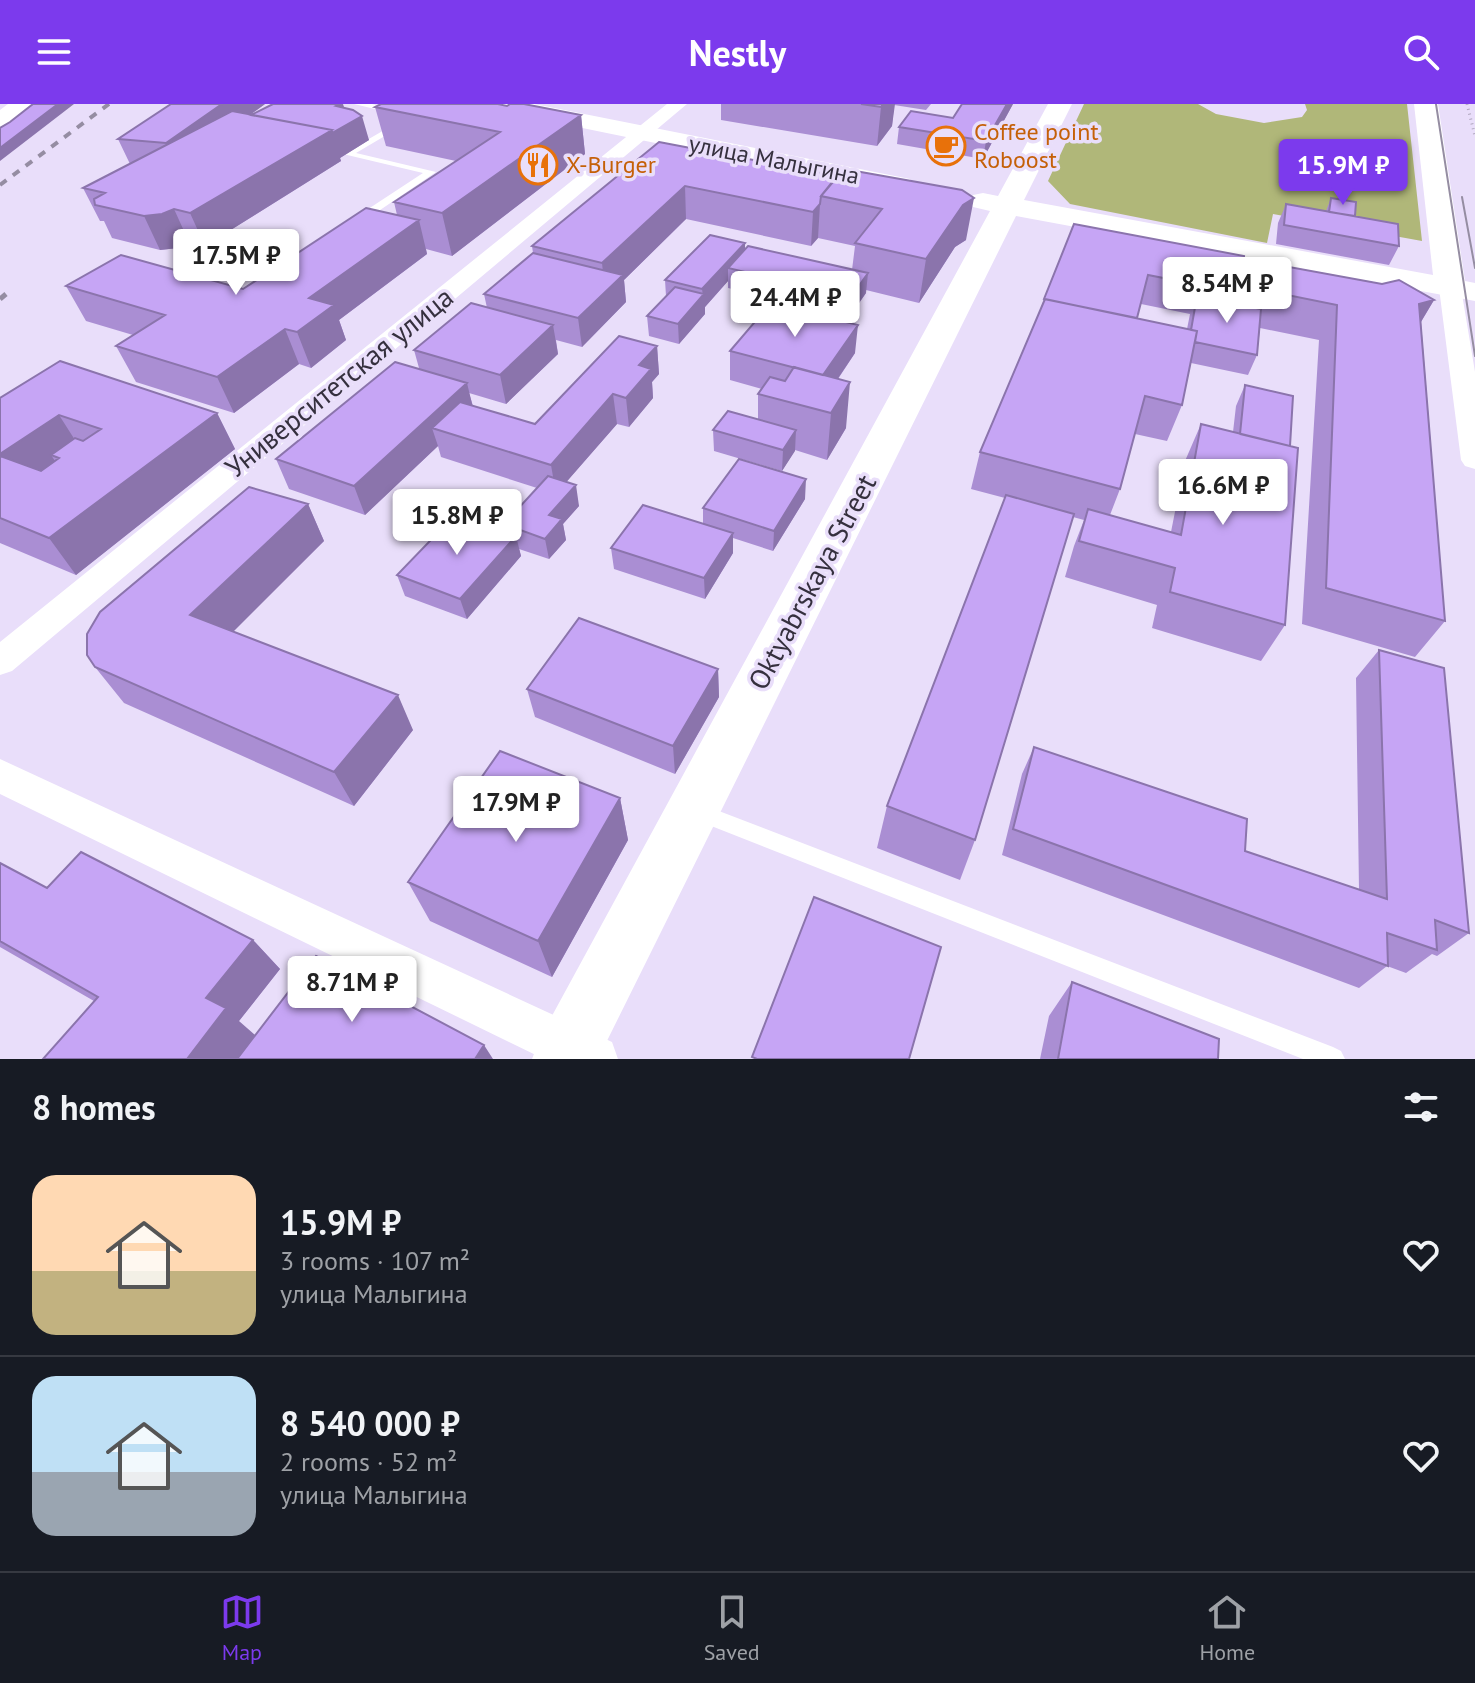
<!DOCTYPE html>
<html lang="en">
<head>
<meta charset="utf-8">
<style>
  body { margin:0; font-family:"PT Sans",sans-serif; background:#242831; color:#f1f3f6; height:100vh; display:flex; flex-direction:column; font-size:30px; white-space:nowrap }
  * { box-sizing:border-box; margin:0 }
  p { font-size:26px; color:#9ea1a6 }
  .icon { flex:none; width:44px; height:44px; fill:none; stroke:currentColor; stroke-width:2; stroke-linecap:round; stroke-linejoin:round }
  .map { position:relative; height:955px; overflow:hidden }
  .panel { display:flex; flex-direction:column; background:#171b24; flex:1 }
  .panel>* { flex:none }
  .price { position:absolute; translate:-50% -68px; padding:0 18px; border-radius:8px; background:#fff; color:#222; font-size:26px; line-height:52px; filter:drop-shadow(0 2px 4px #0008) }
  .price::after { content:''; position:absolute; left:50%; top:48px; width:24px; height:18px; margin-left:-12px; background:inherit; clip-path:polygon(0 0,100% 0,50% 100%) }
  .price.on { background:#7c3aed; color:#fff }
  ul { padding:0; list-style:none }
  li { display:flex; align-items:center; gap:24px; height:200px; padding:0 32px }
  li+li { border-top:2px solid #363941 }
  li span { display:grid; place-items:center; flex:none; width:224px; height:160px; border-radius:24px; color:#555 }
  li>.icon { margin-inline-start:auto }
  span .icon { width:96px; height:96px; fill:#fffc; stroke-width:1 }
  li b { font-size:34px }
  h2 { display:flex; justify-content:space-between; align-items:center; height:96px; padding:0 32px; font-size:34px }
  header { display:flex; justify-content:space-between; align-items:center; height:104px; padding:0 32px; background:#7c3aed; color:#fff; font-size:36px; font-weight:800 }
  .menu { display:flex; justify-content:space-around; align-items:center; height:112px; border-top:2px solid #363941; background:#171b24; font-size:22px; color:#9ea1a6 }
  .menu a { display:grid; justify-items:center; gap:4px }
  .menu .on { color:#7c3aed }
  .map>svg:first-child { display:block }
</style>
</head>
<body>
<header><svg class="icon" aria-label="menu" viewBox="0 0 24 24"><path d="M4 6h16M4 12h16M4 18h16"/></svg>Nestly<svg class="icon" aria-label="search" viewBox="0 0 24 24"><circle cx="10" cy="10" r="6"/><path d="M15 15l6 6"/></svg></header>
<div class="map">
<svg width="1475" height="955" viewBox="0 0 1475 955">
  <rect width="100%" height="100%" fill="#e9defa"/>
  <path fill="#b0b779" d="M1084 0H1198L1216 10 1264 19 1302 13 1307 6 1305 0H1407L1422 137 1273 110 1267 139 1070 100 1048 77Z"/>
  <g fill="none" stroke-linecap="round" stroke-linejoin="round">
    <path stroke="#b1a8bf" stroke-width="3" stroke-dasharray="1 4" stroke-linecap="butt" d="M1467 0 1475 32"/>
    <path fill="#fff" fill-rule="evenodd" d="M354 0H372L400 7 396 10Z
      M429 0H439L356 49 436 68 361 119H353V115L423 69 343 50Z
      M698 699 1333 943 1341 947 1345 955H1303L691 714 688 708 691 702Z"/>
    <path fill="#fff" fill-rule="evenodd" d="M667 0H687L12 567 0 571V538Z
      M1450 177 1458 179 1461 184 1475 268V365L1465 362 1461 356 1439 184 1442 179Z
      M0 655 612 938 618 955H544L0 690Z"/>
    <path fill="#fff" fill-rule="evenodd" d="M8 0H35L9 23 0 25V6Z
      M487 0H534L900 73 910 75 913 81 910 87 900 89 499 7 491 5Z
      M1048 0H1072L1024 96 1433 171 1414 0H1438L1465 177 1475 179V197L1016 112 598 955H532L541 932 990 107 973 103 969 97 973 91 983 89 998 92Z"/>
    <path stroke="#958da2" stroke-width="2" d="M1436 0 1475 252
      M1462 93 1475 164"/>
    <path stroke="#958da2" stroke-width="4" stroke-dasharray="8 8" stroke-linecap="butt" d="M0 81 109 0"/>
    <path stroke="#958da2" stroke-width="5" stroke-dasharray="11 11" stroke-linecap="butt" d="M0 195 6 190"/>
  </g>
  <path fill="#aa8ed3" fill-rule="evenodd" d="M265 0 250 11 344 4 369 36 340 54 341 57 205 142 189 138 178 144 160 146 112 134 104 117H100L83 84 130 60 118 35Z
    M721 0H931L926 6 894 1 892 22 877 42 721 16Z
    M1013 0 983 55 897 40 899 23 953 14Z
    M375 3 581 11 585 50 452 152 426 145 427 150 339 216 346 236 311 264 299 260 234 309 136 278 116 242 133 231 86 217 66 182 243 185 397 111 394 98 456 57 386 42Z
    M659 38 837 72 966 136 955 143 919 199 866 186V189L846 218 855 249 838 275 846 324 827 356 795 346 782 367 714 347 713 326 758 315V290L762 285 730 276V247L765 205 766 196 768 193 728 184V177L705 203V210L679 240 649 232 647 212 666 192 665 176 745 139V145L852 166 855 142 818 134 811 142 686 115 624 176 626 198 582 243 556 236 558 250 506 300 469 289 473 302 535 320 657 242 659 270 652 278 653 294 629 323 617 320 566 378 579 402 563 420 566 436 549 455 519 445 521 452 467 515 405 492 397 471 506 428 504 420 537 384 441 353 438 342 365 411 289 385 276 355 419 264 414 246 487 204 484 190 533 149 532 142Z
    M1331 94 1355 113 1399 142 1389 161 1276 140 1278 119 1286 100 1326 107Z
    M1074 120 1243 162 1246 155 1434 196 1421 218 1445 517 1415 553 1302 520 1319 236 1260 224 1257 251 1248 271 1191 259 1182 301 1167 337 1135 330 1120 385 1110 411 1171 428 1185 357 1201 320 1233 328 1236 302 1245 281 1290 342 1285 521 1261 557 1152 524 1157 501 1065 473 1074 442 1084 416 1073 413 975 736 960 776 877 744 887 702 1005 394 971 385 980 348 1041 204 1044 195ZM1141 200 1190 210 1187 225 1137 214Z
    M0 294 217 309 235 345 76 471 0 439Z
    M805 395 773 447 733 434V449L705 495 614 465 611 444 703 420V404Z
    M308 400 324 437 233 527 413 626 354 702 124 599 95 563Z
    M1379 546 1469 829 1437 852 1432 850 1406 869 1387 862 1359 884 1002 751 1022 670 1034 643 1245 747 1359 786 1356 574Z
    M718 565 719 593 675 670 535 613 527 585Z
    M620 694 628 736 552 873 430 817 408 778Z
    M0 759 47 784 253 836 280 865 239 917 94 897 0 843Z
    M1072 878 1218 955H1040L1049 912Z"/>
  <path fill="#8b74ac" d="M58 0H74L0 57V44Z
    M222 0H265L177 64 166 39Z
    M340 0H343L349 19 362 12 369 36 340 54 341 57 205 142 190 109Z
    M883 0H895L892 22 877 42 881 3Z
    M1007 0H1013L983 55 986 37Z
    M581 11 585 50 452 152 442 109Z
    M685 82 686 115 624 176 626 198 582 243 578 214 605 188 602 159Z
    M974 94 966 136 955 143 919 199 926 155 963 101Z
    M820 100 818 134 811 142 813 108Z
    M174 105 189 138 178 144 160 146 144 112Z
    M419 116 427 150 339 216 346 236 311 264 297 228 309 194Z
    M745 139V158L728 164V177L705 203V210L679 240 678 220 703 192 702 185Z
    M868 169 866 189 849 213 851 193Z
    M850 195 848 215 836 233 837 213Z
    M1434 196 1413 231 1419 200Z
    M553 221 558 250 506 300 500 271Z
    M858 221 855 249 820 301 822 272Z
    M285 225 299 260 234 309 217 273Z
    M657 242 659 270 652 278 653 294 629 323 626 294 639 261Z
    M850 278 846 324 827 356 831 309Z
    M467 279 474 308 432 324 438 342 365 411 354 382Z
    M613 290 617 320 556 390 551 361Z
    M217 309 235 345 76 471 49 434Z
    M59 311 82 347 51 351 59 363 25 388 0 354V350Z
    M796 326 795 347 782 367 783 346Z
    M806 375 805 395 773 447 774 427Z
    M576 381 579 402 563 420 566 436 549 455 545 435 549 411Z
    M308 400 324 437 214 547 190 511Z
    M733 429V449L705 495 704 474Z
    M516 432 521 452 467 515 460 495Z
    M718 565 719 593 675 670 673 642Z
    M398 591 413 626 354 702 334 668Z
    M620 694 628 736 552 873 538 837Z
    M253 836 280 865 239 917 255 931 237 955H187L206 894Z
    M484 941 493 955H475Z"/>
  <path fill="#c6a5f5" stroke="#8b74ac" stroke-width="2" d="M33 0H58L0 44V24L10 18Z
    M171 0H222L166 39 118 35Z
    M273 0H340L336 2 353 6 362 12 332 29V26L251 11Z
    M381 0H498L507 2 510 0H524L581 11 442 109 394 98 500 28 375 3Z
    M861 0H883L881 3Z
    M962 0H1007L986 37 899 23 911 7 953 14Z
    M232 7 332 26 190 109 174 105 162 110 144 112 95 101 94 95 105 89 83 84Z
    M659 38 837 72 821 92 820 100 813 108 685 82 602 159 532 142Z
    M844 65 962 86 974 94 963 101 926 155 855 139 882 105 821 92Z
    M1331 94 1356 98 1355 112 1329 108Z
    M1286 100 1398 120 1399 142 1284 121Z
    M366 104 419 116 309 194 334 201 297 228 285 225 217 273 116 242 165 211 66 182 121 151 243 185Z
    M1074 120 1244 152 1239 189 1148 171 1137 214 1044 195Z
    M710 131 745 139 702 185 665 176Z
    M748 142 868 169 851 193 728 164Z
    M533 149 623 171 578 214 484 190Z
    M1246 155 1382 180 1399 176 1434 196 1419 200 1445 517 1326 484 1337 201 1242 182Z
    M779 179 850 195 837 213 766 196Z
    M675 183 704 190 678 220 647 212Z
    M1197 192 1261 205 1257 251 1195 238 1197 227 1191 226Z
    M1045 195 1197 227 1182 301 1145 292 1120 385 980 348Z
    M471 199 553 221 500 271 414 246Z
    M771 199 858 221 823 271 730 247Z
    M619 232 657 242 639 261 651 265 626 294 613 290 551 361 432 324 460 298 535 320Z
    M60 257 217 309 49 434 0 414V352L41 367 59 354 51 351 75 334 83 337 101 325 59 311 0 350V294Z
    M395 258 467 279 354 382 276 355Z
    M794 263 850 278 831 309 758 290 770 273 785 277Z
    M1245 281 1293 292 1290 342 1240 330Z
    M728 307 796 326 783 346 713 326Z
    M1201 320 1298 344 1285 521 1170 488 1175 464 1079 437 1088 405 1181 431Z
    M739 355 806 375 774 427 703 404Z
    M548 372 576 381 549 411 562 415 545 435 504 420Z
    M249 383 308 400 190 511 398 591 334 668 95 563 87 551V530L100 508Z
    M1006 391 1074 410 975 736 887 702Z
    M643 401 733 429 704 474 611 444Z
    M455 411 516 432 460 495 397 471Z
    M579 514 718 565 673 642 527 585Z
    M1379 546 1444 564 1469 829 1435 816 1437 846 1387 829 1388 862 1013 725 1034 643 1247 715 1245 747 1387 795Z
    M500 647 620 694 538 837 408 778Z
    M81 748 253 836 206 894 226 904 187 955H43L98 893 0 837V759L47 784Z
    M814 793 941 843 909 955H757L752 953Z
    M316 852 484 941 475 955H237Z
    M1072 878 1219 935 1218 955H1058Z"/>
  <defs>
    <g id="cafe-ring" transform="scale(2)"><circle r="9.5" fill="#e9defa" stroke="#e8710a" stroke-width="1.5"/><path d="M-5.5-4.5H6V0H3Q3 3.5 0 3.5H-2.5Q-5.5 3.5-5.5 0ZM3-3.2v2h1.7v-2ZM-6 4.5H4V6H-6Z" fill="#e8710a"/></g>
    <g id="restaurant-ring" transform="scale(2)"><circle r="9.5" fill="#e9defa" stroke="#e8710a" stroke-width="1.5"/><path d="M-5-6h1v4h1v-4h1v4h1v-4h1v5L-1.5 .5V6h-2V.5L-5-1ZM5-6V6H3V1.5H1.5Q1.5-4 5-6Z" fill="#e8710a"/></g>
  </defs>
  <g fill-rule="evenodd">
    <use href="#cafe-ring" x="946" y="42"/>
    <use href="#restaurant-ring" x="538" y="61"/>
  </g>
  <g text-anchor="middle" stroke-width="7" stroke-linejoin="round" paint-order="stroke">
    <g font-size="24" fill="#c56008" stroke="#e9defa" text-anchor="start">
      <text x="974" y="36">Coffee point<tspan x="974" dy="28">Roboost</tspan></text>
      <text x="566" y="69">X-Burger</text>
    </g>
    <g font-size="24" fill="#35303e" stroke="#e9defa">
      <text transform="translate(774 56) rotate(11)" y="8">улица Малыгина</text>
    </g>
    <g font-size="28" fill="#35303e" stroke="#e9defa">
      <text transform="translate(339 278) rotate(-39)" y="10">Университетская улица</text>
      <text transform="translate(812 478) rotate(-62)" y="10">Oktyabrskaya Street</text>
    </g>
  </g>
</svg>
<b class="price on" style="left:1343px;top:103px">15.9M ₽</b>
<b class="price" style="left:236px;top:193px">17.5M ₽</b>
<b class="price" style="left:1227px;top:221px">8.54M ₽</b>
<b class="price" style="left:795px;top:235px">24.4M ₽</b>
<b class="price" style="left:1223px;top:423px">16.6M ₽</b>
<b class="price" style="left:457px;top:453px">15.8M ₽</b>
<b class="price" style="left:516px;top:740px">17.9M ₽</b>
<b class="price" style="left:352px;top:920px">8.71M ₽</b>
</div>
<section class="panel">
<h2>8 homes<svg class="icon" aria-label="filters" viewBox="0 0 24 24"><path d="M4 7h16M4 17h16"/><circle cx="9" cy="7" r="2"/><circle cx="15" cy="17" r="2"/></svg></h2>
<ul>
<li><span style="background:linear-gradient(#ffd9b3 60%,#c2b280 0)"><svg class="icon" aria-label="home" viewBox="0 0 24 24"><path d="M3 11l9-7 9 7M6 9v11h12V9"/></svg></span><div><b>15.9M ₽</b><p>3 rooms · 107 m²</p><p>улица Малыгина</p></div><svg class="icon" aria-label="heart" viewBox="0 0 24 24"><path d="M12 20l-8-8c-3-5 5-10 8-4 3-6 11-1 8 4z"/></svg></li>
<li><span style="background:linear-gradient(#bfe0f5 60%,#9aa5b1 0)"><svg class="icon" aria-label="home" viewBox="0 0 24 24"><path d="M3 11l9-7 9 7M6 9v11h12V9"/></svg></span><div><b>8 540 000 ₽</b><p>2 rooms · 52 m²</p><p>улица Малыгина</p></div><svg class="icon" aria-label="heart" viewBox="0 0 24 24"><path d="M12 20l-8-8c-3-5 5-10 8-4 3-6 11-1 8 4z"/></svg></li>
</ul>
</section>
<nav class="menu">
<a class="on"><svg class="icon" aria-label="map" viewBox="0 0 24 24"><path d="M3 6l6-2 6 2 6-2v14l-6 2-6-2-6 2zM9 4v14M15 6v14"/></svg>Map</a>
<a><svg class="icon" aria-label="saved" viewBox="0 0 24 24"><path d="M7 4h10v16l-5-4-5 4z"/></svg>Saved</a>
<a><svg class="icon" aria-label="home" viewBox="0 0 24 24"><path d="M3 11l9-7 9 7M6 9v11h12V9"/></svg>Home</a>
</nav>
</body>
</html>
